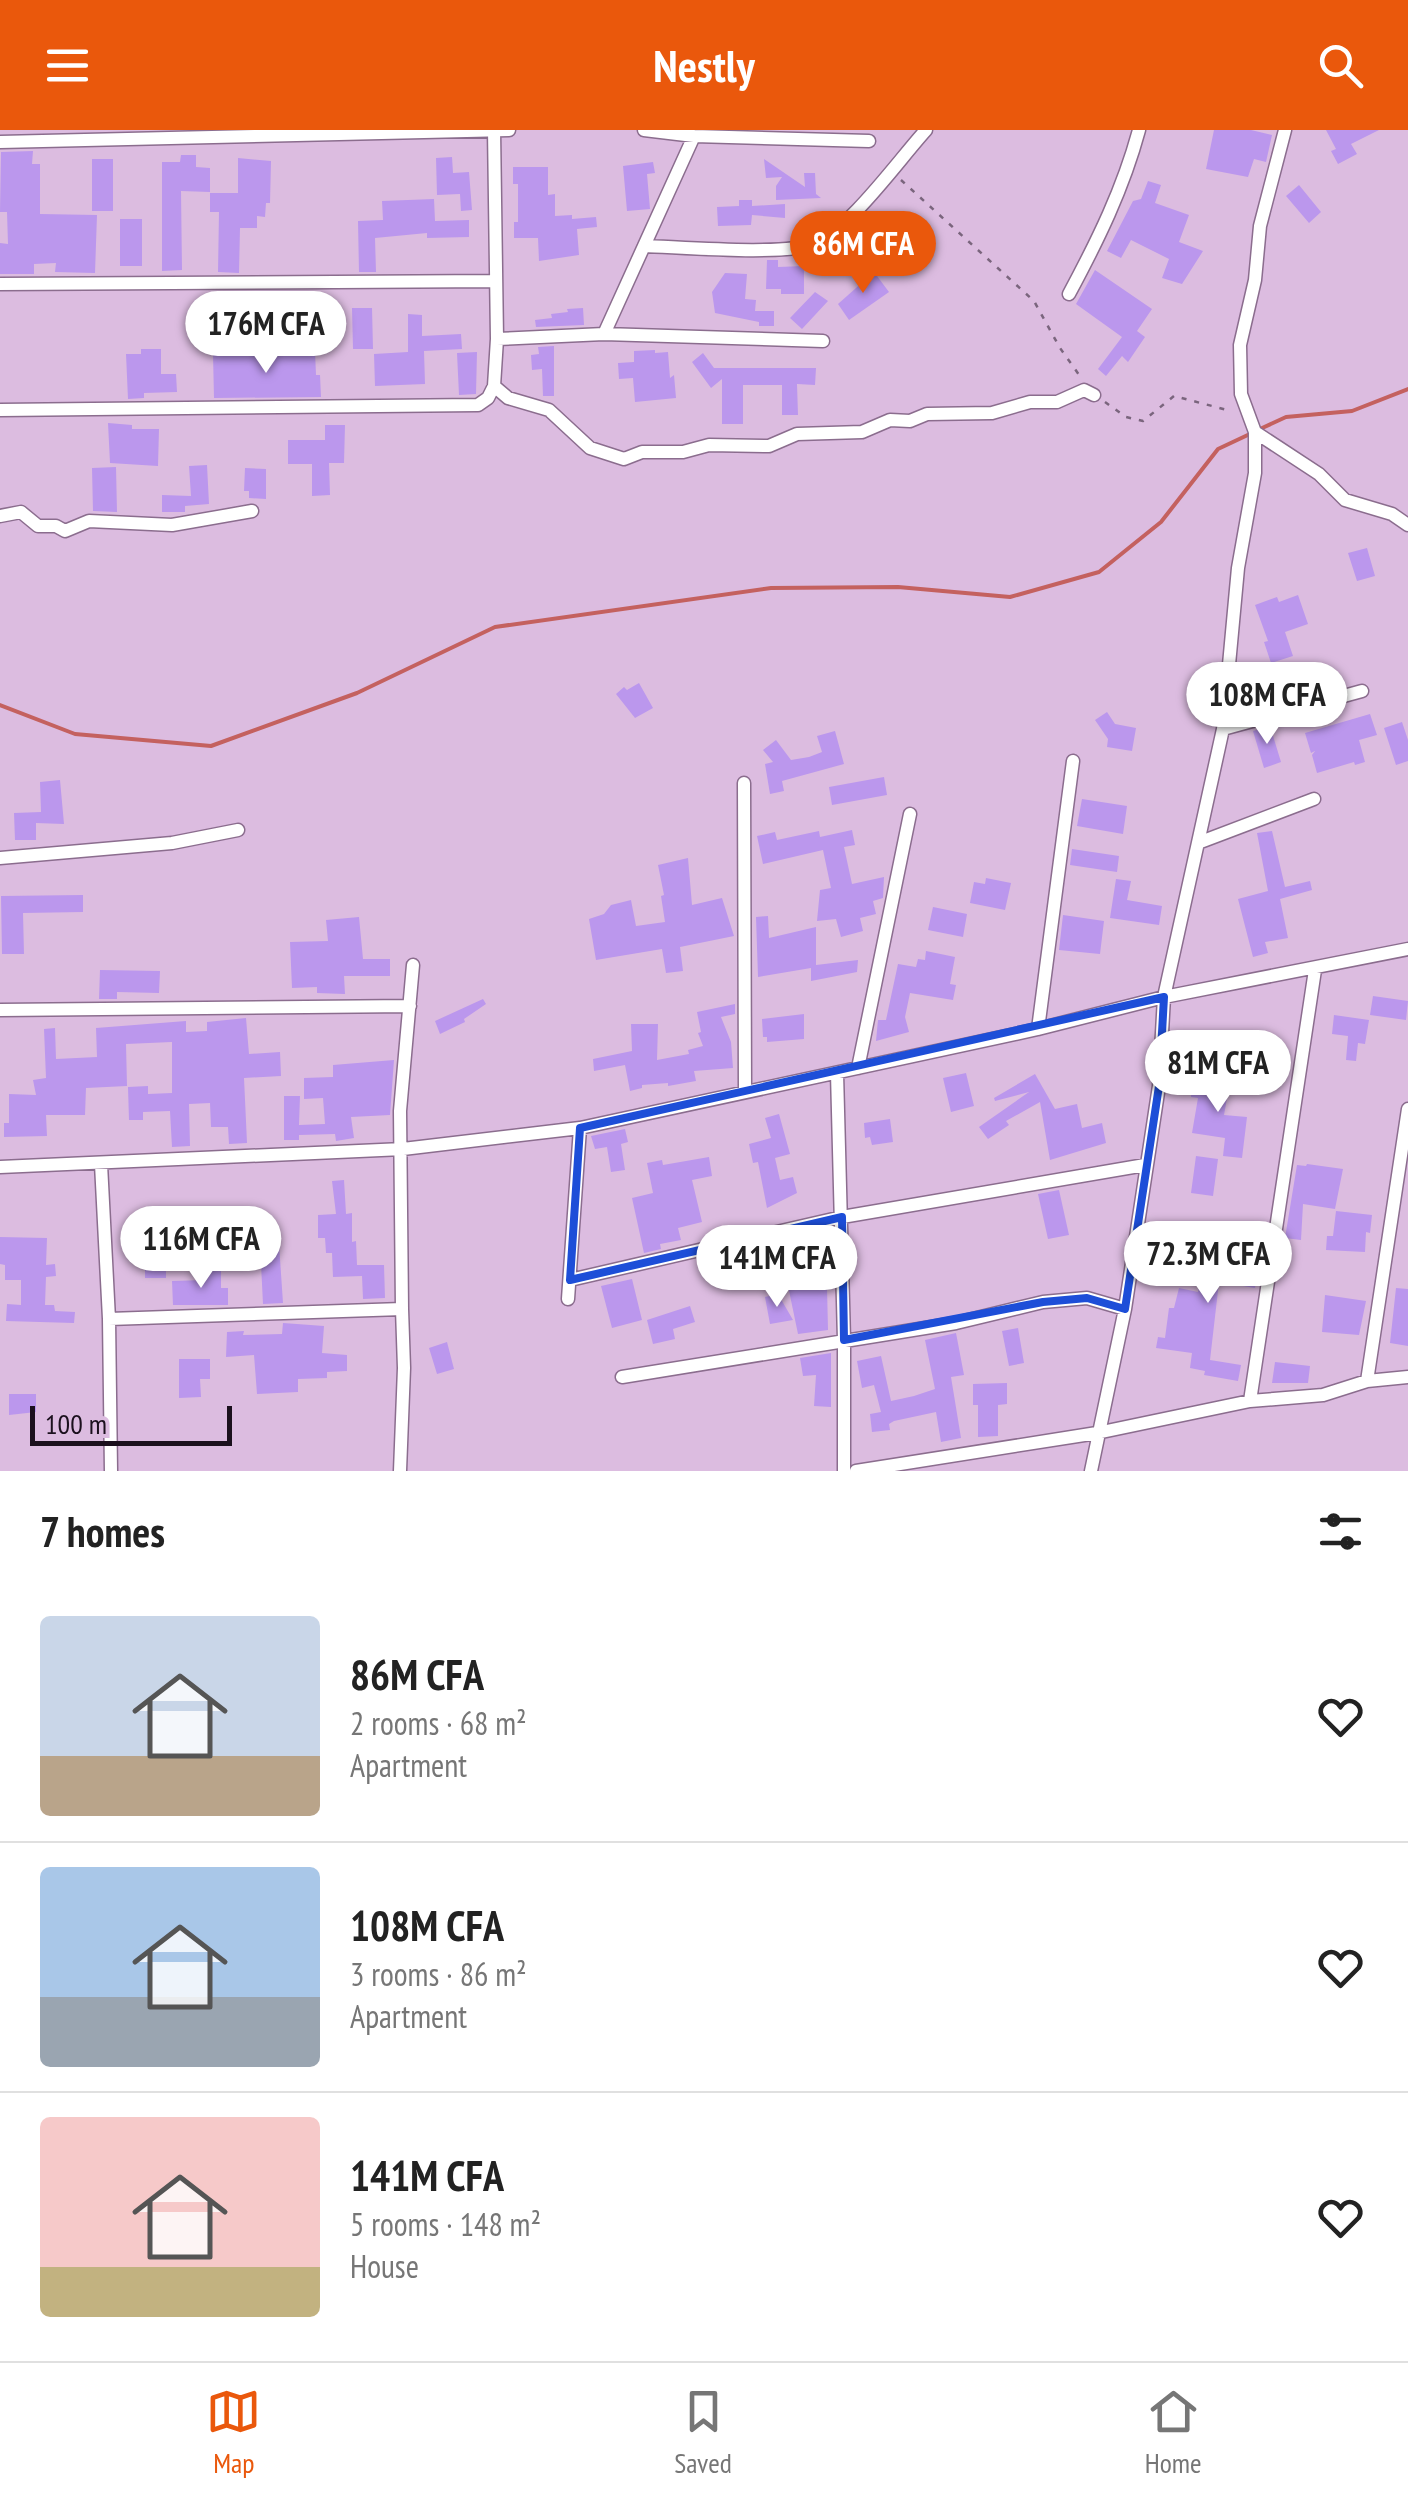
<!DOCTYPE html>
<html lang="en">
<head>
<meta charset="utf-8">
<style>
  body { margin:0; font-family:"PT Sans Narrow",sans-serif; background:#f2f2f2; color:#222; height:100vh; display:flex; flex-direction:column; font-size:38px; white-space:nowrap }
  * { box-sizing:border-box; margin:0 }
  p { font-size:32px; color:#767676 }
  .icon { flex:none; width:55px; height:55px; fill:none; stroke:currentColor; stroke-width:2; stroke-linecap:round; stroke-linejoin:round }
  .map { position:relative; height:1341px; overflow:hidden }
  .panel { display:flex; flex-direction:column; background:#fff; flex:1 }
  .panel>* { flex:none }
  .scale { position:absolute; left:30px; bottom:25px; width:202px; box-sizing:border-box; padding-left:10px; border:5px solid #1b101d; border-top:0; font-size:28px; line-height:35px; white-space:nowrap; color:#1b101d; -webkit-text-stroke:8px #dcbce0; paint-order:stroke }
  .price { position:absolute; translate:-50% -85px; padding:0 22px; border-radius:35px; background:#fff; color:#222; font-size:32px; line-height:65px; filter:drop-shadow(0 2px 5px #0008) }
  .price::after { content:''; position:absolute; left:50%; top:60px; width:30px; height:22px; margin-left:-15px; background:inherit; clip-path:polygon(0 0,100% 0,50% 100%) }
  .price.current { background:#ea580c; color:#fff }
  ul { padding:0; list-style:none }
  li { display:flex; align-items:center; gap:30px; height:250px; padding:0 40px }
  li+li { border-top:2px solid #e0e0e0 }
  li span { display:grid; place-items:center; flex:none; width:280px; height:200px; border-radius:10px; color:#555 }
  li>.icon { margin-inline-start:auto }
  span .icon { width:120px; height:120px; fill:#fffc; stroke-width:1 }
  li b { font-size:42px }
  h2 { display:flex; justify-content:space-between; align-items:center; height:120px; padding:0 40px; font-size:42px }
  header { display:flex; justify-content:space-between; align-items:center; height:130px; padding:0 40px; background:#ea580c; color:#fff; font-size:45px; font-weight:600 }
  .tabs { display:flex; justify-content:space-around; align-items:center; height:140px; border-top:2px solid #e0e0e0; background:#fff; font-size:28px; color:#767676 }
  .tabs a { display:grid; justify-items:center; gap:5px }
  .tabs .current { color:#ea580c }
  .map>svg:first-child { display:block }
</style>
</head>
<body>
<header><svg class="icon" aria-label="menu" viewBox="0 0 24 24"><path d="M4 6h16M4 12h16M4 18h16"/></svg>Nestly<svg class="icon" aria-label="search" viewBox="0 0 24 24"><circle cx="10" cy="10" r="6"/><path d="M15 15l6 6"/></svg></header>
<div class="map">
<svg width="1408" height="1341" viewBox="0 0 1408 1341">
  <rect width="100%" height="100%" fill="#dcbce0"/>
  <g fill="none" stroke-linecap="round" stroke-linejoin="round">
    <path stroke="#c4615f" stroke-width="4" d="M1260 299 1286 287 1352 281 1408 259
      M0 575 75 604 211 616 357 563 495 497 771 458 898 457 1010 467 1099 442 1161 392 1218 319 1252 303"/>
  </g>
  <path fill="#bb97ed" d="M1214 0H1251L1272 5 1266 32 1254 29 1248 47 1206 39Z
    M1326 0H1379L1351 14 1357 24 1338 34 1331 21 1336 19Z
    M33 21 32 34H40V84L97 85 95 143 55 142 56 133 34 134V144H0V113L8 114 7 82H0L1 22Z
    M181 25H196V37L210 38V62L181 61 182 140 162 141V32H180Z
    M452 27 453 43 469 42 472 80 461 81 460 64 437 65 436 28Z
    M238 28 271 31 270 73H266L265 87 257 86V98H240L239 143 218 142 219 82H210V63H238Z
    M92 29H113V81H92Z
    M764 29 805 57 804 43H815L816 64 821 68 776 70V56L782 47 766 48Z
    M653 32 655 43 647 44 650 79 627 81 623 36Z
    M513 37H548V65L555 64V86L572 85V89L596 87 597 97 577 99 579 125 539 131 538 108H514V92H518V54H513Z
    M1148 51 1161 55 1155 73 1189 85 1179 112 1203 121 1182 154 1162 148 1169 129 1131 110 1121 128 1107 121 1133 71 1141 69Z
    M1299 55 1321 82 1309 93 1286 66Z
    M434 69 435 91 469 90V107L427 108V103L375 108 376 142H359L358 91 383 90 382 71Z
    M739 70H752V76L785 74V88L752 85 751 95 718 96 717 77 739 76Z
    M120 89H142V136H120Z
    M767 130H778V137L804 136V164H781V159H766Z
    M1095 140 1152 179 1137 201 1145 207 1128 232 1122 226 1106 246 1098 239 1122 207 1076 174Z
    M874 142 889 162 849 190 838 174Z
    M725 143 747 144 745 169 756 170 755 181H774V196H759V192L715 183 712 162Z
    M815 162 828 171 802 199 790 188Z
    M352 178H372L373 219H353Z
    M583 178 584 195 536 197 535 190 552 188 551 184 568 182 567 179Z
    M408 184 422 185V206L461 204 462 219 424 221 425 254 375 256 374 224 408 222Z
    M554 216V266H543L542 239 532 240 531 225 539 224 538 217Z
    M141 219H161V244H176L177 262 144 263V268L128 269 126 224H141Z
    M655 220V223L668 222 670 248 674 245 676 268 635 272 633 248 619 249 618 233 634 232V221Z
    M315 221 316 245H320L321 267 214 268 213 224 300 225V222Z
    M477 222 476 264 459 265 457 223Z
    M703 223 714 238H816L815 255 797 254 798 285H782V255H743V294H722V249L711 258 692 232Z
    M108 293 132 295V299H159L158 336 110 333Z
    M325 295H345L344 333H329L330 365 312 366V334H288V310H325Z
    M207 335 209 374 185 376V382H162V365L191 366 189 336Z
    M116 337 117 382 93 381 92 338Z
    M245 338 266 339V369L249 368V361H244Z
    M1367 418 1375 446 1357 451 1348 423Z
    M1298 465 1308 494 1285 502 1293 526 1271 533 1264 512 1268 511 1255 475 1277 467 1279 472Z
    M639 553 653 578 635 588 616 564 624 557 627 560Z
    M1107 582 1115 594 1136 598 1132 621 1107 617 1108 609 1095 590Z
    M1370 584 1377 605 1359 610 1365 632 1355 635 1354 632 1317 643 1312 625 1315 621 1311 623 1305 603Z
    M1402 592 1408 610V631L1396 635 1384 598Z
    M1270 596 1281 632 1264 638 1253 601Z
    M835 601 844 634 782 651 784 661 770 664 765 634 773 632 763 620 776 610 791 630 809 627 822 622 817 606Z
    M884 647 887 665 832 675 829 657Z
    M60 650 64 694 36 693V710H15L14 683 41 682 40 652Z
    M1082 669 1127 676 1123 704 1077 696Z
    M852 700 855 715 844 717 852 754 884 747 883 768 873 771 876 784 860 788 863 801 841 807 836 789 817 791 820 760 831 758 823 720 763 734 757 706 775 702 777 710 819 701 820 707Z
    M1272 701 1285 757 1310 751 1312 760 1280 769 1288 808 1265 812 1268 823 1253 827 1238 769 1268 761 1257 703Z
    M1072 719 1119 726 1117 742 1070 735Z
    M688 728 692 775 722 768 734 806 680 817 683 841 666 843 662 819 596 830 589 789 604 784 611 775 631 770 636 796 665 792 661 766 664 765 658 735Z
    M986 748 1011 753 1005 780 970 773 974 752 985 754Z
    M1116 749 1131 751 1127 770 1162 776 1159 795 1110 788Z
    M83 765V782L23 783 24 824H2L1 766Z
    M933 777 967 784 963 807 928 800Z
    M1063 785 1104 791 1100 824 1059 820Z
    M768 786 769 808 816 797V835L858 830 857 842 811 851V838L758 847 756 787Z
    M359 787 363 829H390V846H344L345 864 317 863V857L292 858 290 812 328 811 326 790Z
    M926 821 955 827 950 854 956 855 953 870 910 863 905 887 909 902 876 911 878 890H886L898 834 916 837 918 829 925 830Z
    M100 840 160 841 159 863 117 862V869H99Z
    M1373 866 1408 871 1406 890 1370 885Z
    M483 869 486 874 464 889 465 892 440 904 435 891Z
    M735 874V884L721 887 731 912 733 938 694 941 696 951 668 956V953L642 955V958L630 961 625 935 594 941 593 929 632 921 631 894H658L657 930 689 924 688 920 703 916 698 903 701 902 697 882Z
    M804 884V909L767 912V907H763L762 889Z
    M1334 885 1369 890 1365 914 1358 913 1356 931 1346 930 1348 906 1332 904Z
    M246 888 249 924 280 922 281 946 244 948 247 1013 229 1014 228 997H211L210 973 189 974 190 1016 172 1017 170 981 143 982V990H129L128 957 148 956V964L172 963V912L126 914 127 956 86 958 85 985H46L47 1006 4 1007V993H9V964L36 965 33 950 46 948 44 899 55 898 56 929 97 927 96 898 186 891V902L207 901V892Z
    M1238 906 1259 910 1254 951 1230 948Z
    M394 930 390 985 351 987 354 1008 336 1011 335 1004 299 1005V1010H284V966H300L299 995 325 994 323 968 304 969V948L333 947V935Z
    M966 943 974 976 951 982 943 948Z
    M1035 944 1055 979 1077 974 1082 998 1102 993 1106 1013 1050 1030 1040 972 1006 991 1009 995 988 1009 979 997 1029 962 995 971 994 968Z
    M1192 946 1230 952 1224 985 1247 987 1242 1028 1223 1026 1225 1008 1192 1003 1198 968 1191 967Z
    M779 984 790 1024 775 1028 780 1050 793 1047 797 1063 767 1078 758 1032 753 1033 749 1014 771 1008 765 988Z
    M890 989 893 1012 872 1015 870 1007 865 1008 864 993Z
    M625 999 628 1012 621 1014 625 1040 611 1042 607 1017 595 1019 591 1006Z
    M1196 1026 1218 1029 1213 1066 1191 1063Z
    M709 1027 712 1046 692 1050 702 1092 678 1098 681 1110 660 1114 661 1119 644 1123 632 1068 653 1063 647 1033 662 1030 663 1035Z
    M1307 1034 1343 1039 1335 1079 1303 1074 1301 1110 1285 1108 1297 1035 1306 1036Z
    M344 1050 346 1084 352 1083V1112L356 1111 357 1135H384L385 1168 363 1169 362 1146 333 1147 332 1123H326L325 1108H318V1085L336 1084 332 1051Z
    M1059 1060 1069 1105 1048 1109 1038 1064Z
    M1336 1081 1372 1085 1370 1103 1366 1102 1365 1122 1326 1120 1327 1106H1333Z
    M203 1096 204 1112 178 1114V1126H167L166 1098Z
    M1209 1105 1252 1111 1248 1138 1258 1140 1255 1158 1219 1152 1210 1230 1241 1235 1238 1251 1204 1245 1205 1241 1190 1238 1192 1223 1156 1218 1158 1207 1165 1208 1169 1178H1174L1179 1158 1198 1162Z
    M0 1107 47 1108 46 1135 55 1134 56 1146 46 1147 45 1175H54L55 1181 75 1182 74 1193 6 1191 7 1174 21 1175V1150H5V1135L0 1134Z
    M279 1114 283 1173 263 1174 261 1134 231 1135V1115Z
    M803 1118 812 1159 827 1157 828 1200 798 1204 781 1122Z
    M145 1119H166V1148H145Z
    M206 1139H221V1158H228V1175H173L172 1151 207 1150Z
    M632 1149 642 1190 612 1198 601 1156Z
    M1396 1158 1408 1159V1216L1390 1213Z
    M778 1164 793 1190 770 1194 765 1167Z
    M1325 1165 1366 1171 1359 1205 1322 1202Z
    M690 1176 695 1192 673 1199 675 1209 653 1214 647 1190Z
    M283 1193 324 1196 322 1223 347 1225V1241L327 1242V1248L298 1249V1262L257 1264 254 1225 226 1227 227 1202 244 1201 243 1205 282 1204Z
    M1018 1198 1024 1233 1009 1236 1002 1201Z
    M956 1203 964 1245 951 1247 961 1308 941 1312 936 1282 894 1291 889 1294 890 1300 872 1302 870 1284 881 1282 874 1255 862 1258 857 1231 881 1226 891 1271 914 1266 935 1259 925 1210Z
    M447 1212 454 1239 437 1244 429 1218Z
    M831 1223V1277L814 1276 816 1245 803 1246 800 1228Z
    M179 1229H210V1249H200L201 1267 179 1268Z
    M1275 1232 1310 1236 1308 1253H1272Z
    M1007 1253V1274L998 1275V1306L978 1307V1275H973V1254Z
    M9 1264H36V1282L9 1285Z"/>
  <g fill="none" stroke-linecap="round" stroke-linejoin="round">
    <g stroke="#8b6d8e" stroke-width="15">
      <path id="minor" d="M644 0 694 6 869 11
        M0 12 509 0
        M644 116C679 117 785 126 813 114 850 99 897 32 926 0
        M0 154 496 151
        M1069 164C1098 110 1123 59 1139 0
        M604 204 694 6
        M497 209 604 204 823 211
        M494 256 508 268 549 280 590 318 624 329 642 322H683L709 315 769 316 797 304 862 302 890 290 910 291 927 284 992 283 1030 272H1057L1084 260 1094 265
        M0 280 478 275 488 268 494 256 497 209 494 0
        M1255 302 1319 344 1345 370 1392 384 1408 395
        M0 386 21 382 38 396H56L65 401 89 391 172 395 252 381
        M1223 599 1362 561
        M744 653 745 962
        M1198 713 1314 669
        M0 728 172 713 238 700
        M0 880 410 876
        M1038 899 1073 631
        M858 938 910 684
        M837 943 844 1210V1341
        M101 1034 109 1189 111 1341
        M0 1037 403 1019 580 998 1038 899 1164 867 1408 819
        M570 1150 842 1087 1145 1035
        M568 1169 580 998
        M402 1179 400 981 413 835
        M109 1189 402 1179 404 1238 400 1341
        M622 1247 956 1193 1043 1172 1087 1168 1125 1179
        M1367 1251 1408 979
        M1250 1271 1315 840
        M856 1341 1097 1303 1250 1271 1323 1265 1367 1251 1408 1247
        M1091 1341 1125 1179 1159 956 1164 867 1223 599 1238 438 1255 343V302L1241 264 1240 215 1255 150 1260 96 1285 0"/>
    </g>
    <path stroke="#7a657d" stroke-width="2.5" stroke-dasharray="5 8" stroke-linecap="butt" d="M901 50 1034 171 1060 218 1082 249
      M1105 272 1126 287 1143 291 1174 266 1231 281"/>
    <use href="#minor" stroke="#fff" stroke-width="12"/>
  </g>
  <path fill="none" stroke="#1d4ed8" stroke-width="8" stroke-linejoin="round" d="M1164 867 1159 956 1125 1179 1087 1168 1043 1172 844 1210 842 1087 570 1150 580 998Z"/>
</svg>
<div class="scale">100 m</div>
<b class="price current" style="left:863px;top:166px">86M CFA</b>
<b class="price" style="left:266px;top:246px">176M CFA</b>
<b class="price" style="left:1267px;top:617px">108M CFA</b>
<b class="price" style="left:1218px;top:985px">81M CFA</b>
<b class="price" style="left:201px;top:1161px">116M CFA</b>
<b class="price" style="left:1208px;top:1176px">72.3M CFA</b>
<b class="price" style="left:777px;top:1180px">141M CFA</b>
</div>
<section class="panel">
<h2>7 homes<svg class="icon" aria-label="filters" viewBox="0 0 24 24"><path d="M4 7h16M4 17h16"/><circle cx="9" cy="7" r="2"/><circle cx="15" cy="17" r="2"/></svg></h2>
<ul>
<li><span style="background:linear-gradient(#c9d6e8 70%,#b9a48a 0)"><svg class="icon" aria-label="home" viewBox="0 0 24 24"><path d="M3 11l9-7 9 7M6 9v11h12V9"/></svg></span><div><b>86M CFA</b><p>2 rooms · 68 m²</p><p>Apartment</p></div><svg class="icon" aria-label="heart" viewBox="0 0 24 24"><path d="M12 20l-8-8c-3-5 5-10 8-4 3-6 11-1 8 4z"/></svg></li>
<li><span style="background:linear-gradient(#a9c7e8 65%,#9aa5b1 0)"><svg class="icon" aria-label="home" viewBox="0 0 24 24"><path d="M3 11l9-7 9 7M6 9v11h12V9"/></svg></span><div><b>108M CFA</b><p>3 rooms · 86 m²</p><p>Apartment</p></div><svg class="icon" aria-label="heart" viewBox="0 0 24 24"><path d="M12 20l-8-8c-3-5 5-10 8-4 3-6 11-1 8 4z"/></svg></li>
<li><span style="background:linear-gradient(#f6c9c9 75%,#c2b280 0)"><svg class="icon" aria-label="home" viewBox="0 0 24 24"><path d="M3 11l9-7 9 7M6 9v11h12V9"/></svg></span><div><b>141M CFA</b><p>5 rooms · 148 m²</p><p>House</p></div><svg class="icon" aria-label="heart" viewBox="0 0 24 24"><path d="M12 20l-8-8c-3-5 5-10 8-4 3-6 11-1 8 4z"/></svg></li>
</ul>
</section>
<nav class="tabs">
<a class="current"><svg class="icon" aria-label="map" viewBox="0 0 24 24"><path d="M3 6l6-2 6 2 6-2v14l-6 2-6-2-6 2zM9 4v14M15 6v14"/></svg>Map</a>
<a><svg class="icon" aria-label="saved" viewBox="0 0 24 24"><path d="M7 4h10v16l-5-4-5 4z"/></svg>Saved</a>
<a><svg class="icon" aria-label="home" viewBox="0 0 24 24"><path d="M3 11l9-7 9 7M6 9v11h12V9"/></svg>Home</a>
</nav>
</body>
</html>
